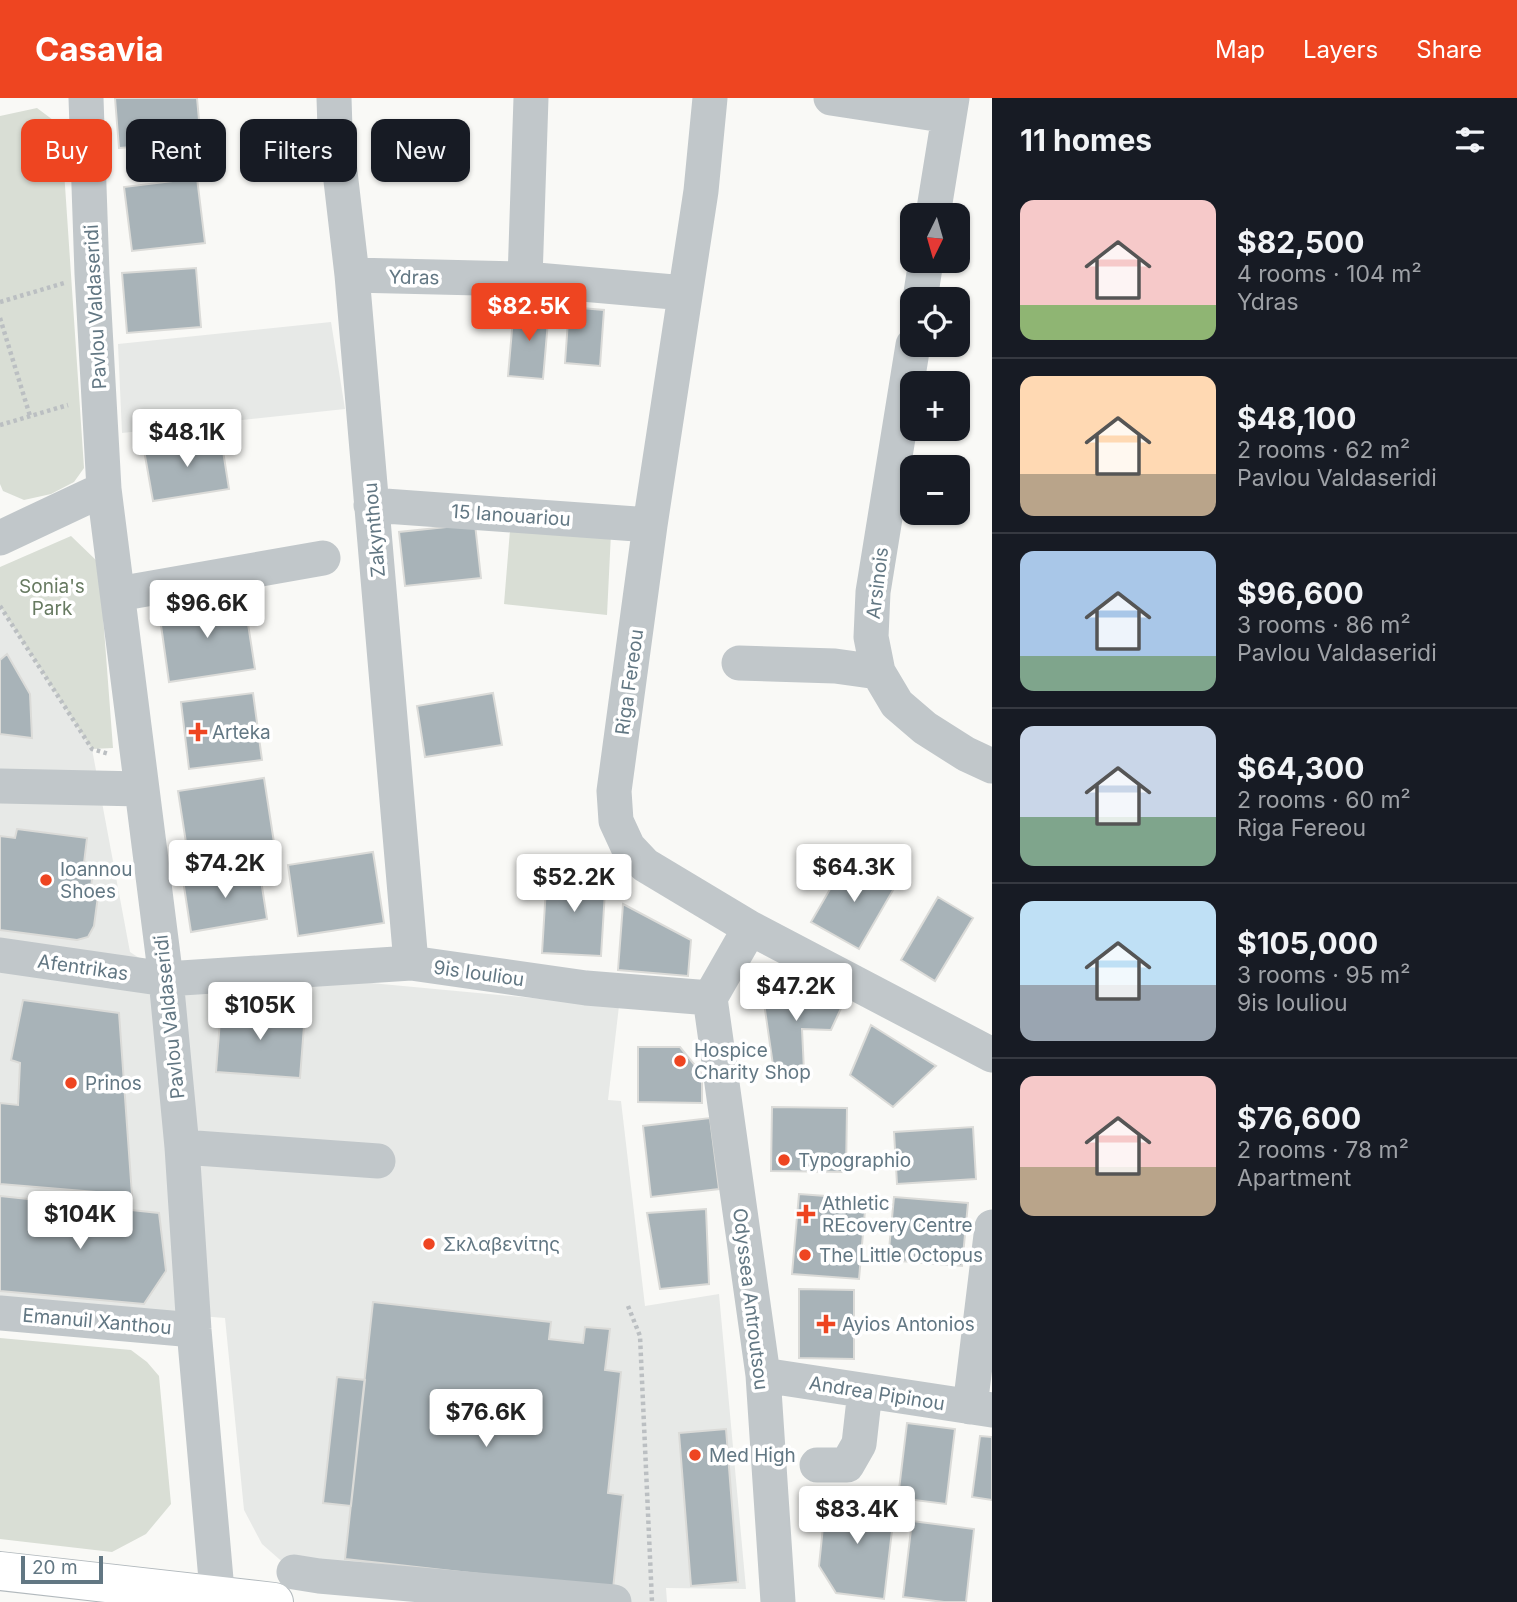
<!DOCTYPE html>
<html lang="en">
<head>
<meta charset="utf-8">
<style>
  body { margin:0; font-family:Inter,sans-serif; background:#242831; color:#f1f3f6; height:100vh; display:flex; flex-direction:column; font-size:26px; white-space:nowrap }
  * { box-sizing:border-box; margin:0 }
  p { font-size:23px; color:#9ea1a6 }
  .icon { flex:none; width:38px; height:38px; fill:none; stroke:currentColor; stroke-width:2; stroke-linecap:round; stroke-linejoin:round }
  .map { position:relative; flex:1; overflow:hidden }
  .details { display:flex; flex-direction:column; background:#171b24; width:525px }
  .details>* { flex:none }
  .banner { position:absolute; left:21px; top:21px; width:665px; height:63px; display:flex; gap:14px }
  .needle { width:46px; rotate:185deg }
  .fabs { position:absolute; left:900px; top:105px; display:grid; gap:14px }
  .fabs a { display:grid; place-items:center; width:70px; height:70px; border-radius:14px; background:#171b24; box-shadow:0 2px 5px #0004; font-size:35px }
  .scale { position:absolute; left:21px; bottom:18px; width:82px; box-sizing:border-box; padding-left:7px; border:4px solid #627783; border-top:0; font-size:19px; line-height:24px; white-space:nowrap; color:#627783; -webkit-text-stroke:5px #fff; paint-order:stroke }
  .price { position:absolute; translate:-50% -60px; padding:0 16px; border-radius:7px; background:#fff; color:#222; font-size:23px; line-height:46px; filter:drop-shadow(0 2px 4px #0008) }
  .price::after { content:''; position:absolute; left:50%; top:42px; width:21px; height:16px; margin-left:-10px; background:inherit; clip-path:polygon(0 0,100% 0,50% 100%) }
  .price.current { background:#ee4521; color:#fff }
  ul { padding:0; list-style:none }
  li { display:flex; align-items:center; gap:21px; height:175px; padding:0 28px }
  li+li { border-top:2px solid #363941 }
  li span { display:grid; place-items:center; flex:none; width:196px; height:140px; border-radius:14px; color:#555 }
  li>.icon { margin-inline-start:auto }
  span .icon { width:84px; height:84px; fill:#fffc; stroke-width:1 }
  li b { font-size:30px }
  h2 { display:flex; justify-content:space-between; align-items:center; height:84px; padding:0 28px; font-size:30px }
  .tag { padding:0 24px; border-radius:14px; background:#171b24; box-shadow:0 2px 5px #0004; font-size:24px; line-height:63px }
  .tag.current { background:#ee4521; color:#fff }
  header { display:flex; align-items:center; gap:42px; box-sizing:border-box; height:98px; padding:0 35px; background:#ee4521; color:#fff }
  header strong { font-size:33px }
  nav { display:flex; gap:38px; margin-inline-start:auto; font-size:24px }
  main { display:flex; flex:1; min-height:0 }
  .map>svg:first-child { display:block }
</style>
</head>
<body>
<header>
<strong>Casavia</strong>
<nav><a>Map</a><a>Layers</a><a>Share</a></nav>
</header>
<main>
<div class="map">
<svg width="992" height="1504" viewBox="0 0 992 1504">
  <rect width="100%" height="100%" fill="#f9f9f6"/>
  <path fill="#e7e9e7" d="M331 224 345 311 122 335 118 246Z
    M0 508 92 651 130 854 182 888 328 881 619 908 608 1002 621 1003 645 1208 719 1196 746 1491 666 1490 667 1504H444L312 1490 262 1446 244 1412 225 1220 0 1202Z"/>
  <path fill="#d9ded5" d="M37 10 61 28 84 370 74 384 51 396 24 402 3 393 0 386V18Z
    M510 432 611 435 607 517 504 506Z
    M71 438 99 465 113 650 92 651 0 508V469Z
    M0 1240 131 1252 147 1264 159 1278 171 1406 146 1436 112 1454 0 1441Z"/>
  <path fill="#a8b3b8" stroke="#dbdbd8" stroke-width="2" d="M115 0H197L201 44 119 50Z
    M197 80 205 145 132 153 124 89Z
    M196 170 201 229 127 235 122 175Z
    M514 209 549 212 543 281 508 278Z
    M569 209 604 212 600 268 565 265Z
    M221 340 229 391 153 403 144 352Z
    M475 426 481 480 405 488 399 434Z
    M244 500 255 571 169 584 159 513Z
    M7 556 30 596 32 640 0 636V562Z
    M253 595 262 662 189 671 181 604Z
    M493 595 502 647 425 659 417 608Z
    M264 680 275 751 189 764 178 693Z
    M17 731 87 740 84 765 94 766 90 797 98 798 94 828 88 839 77 842 0 832V738L15 740Z
    M373 754 384 825 298 838 288 767Z
    M848 760 896 787 859 851 811 824Z
    M259 769 267 821 191 834 183 782Z
    M547 773 606 777 601 858 542 855Z
    M938 799 973 820 935 883 901 862Z
    M623 806 691 842 688 878 618 872Z
    M804 888 843 906 831 932 802 931 804 973 774 974 763 898Z
    M23 902 119 915 132 1097 0 1086V1005L18 1007 20 965 11 962Z
    M221 909 305 915 300 980 216 974Z
    M871 927 936 968 893 1009 850 977Z
    M638 949H680L702 976V1005L638 1004Z
    M772 1009 847 1010 846 1074 771 1073Z
    M710 1020 719 1091 651 1099 643 1028Z
    M973 1029 976 1081 897 1086 894 1034Z
    M799 1096 866 1101 859 1181 792 1176Z
    M0 1098 159 1115 166 1173 144 1206 0 1193Z
    M894 1099 968 1105 962 1168 888 1162Z
    M706 1111 709 1186 660 1191 647 1115Z
    M799 1191 854 1192V1261L799 1260Z
    M373 1204 551 1224 549 1241 583 1245 585 1229 610 1231 605 1272 621 1274 608 1395 623 1397 613 1491 345 1461Z
    M337 1279 365 1282 351 1408 323 1405Z
    M907 1325 955 1331 946 1406 898 1400Z
    M726 1331 738 1484 691 1488 679 1335Z
    M980 1338 992 1339V1402L972 1399Z
    M826 1399 895 1407 884 1501 836 1495 819 1468Z
    M912 1423 974 1431 966 1504H944L903 1499Z"/>
  <g fill="none" stroke-linecap="round" stroke-linejoin="round">
    <g stroke="#b2b9bd" stroke-width="40">
      <path id="major" d="M0 1473 274 1504"/>
    </g>
    <path stroke="#bbbfc2" stroke-width="4.5" stroke-dasharray="3.5 3.5" stroke-linecap="butt" d="M0 204 64 185
      M0 220 30 318
      M0 327 68 307
      M0 508 92 651 109 656
      M628 1208 640 1238 652 1504"/>
    <path stroke="#c1c7ca" stroke-width="35" d="M86 0 92 176 104 391 166 881 182 1049 194 1232 218 1504
      M334 0 335 31 352 177 411 865
      M710 0 701 93 650 427 614 693 616 723 628 749 645 767 750 830 992 957
      M831 0 949 18
      M933 117 952 0
      M352 177 525 181 685 195
      M525 181 531 0
      M920 201 926 163
      M913 247 873 494 871 539 878 574 897 606 925 630 966 656 992 668
      M371 407 650 427
      M0 440 104 391
      M118 496 323 460
      M739 565 835 568 878 574
      M0 688 142 691
      M0 857 166 881 411 865 586 890 710 900
      M710 900 763 1277 778 1504
      M710 900 750 830
      M182 1049 378 1063
      M0 1215 194 1232
      M763 1277 992 1312
      M970 1309 992 1129
      M817 1367H847L859 1346 865 1293
      M294 1474 319 1478 614 1504"/>
    <use href="#major" stroke="#fff" stroke-width="38"/>
  </g>
  <g fill="#ee4521" stroke="#fff" stroke-width="2.5">
    <path d="M194.5 623.5h7v7h7v7h-7v7h-7v-7h-7v-7h7z"/>
    <circle cx="46" cy="782" r="7"/>
    <circle cx="680" cy="963" r="7"/>
    <circle cx="71" cy="985" r="7"/>
    <circle cx="784" cy="1062" r="7"/>
    <path d="M802.5 1105.5h7v7h7v7h-7v7h-7v-7h-7v-7h7z"/>
    <circle cx="429" cy="1146" r="7"/>
    <circle cx="805" cy="1157" r="7"/>
    <path d="M822.5 1215.5h7v7h7v7h-7v7h-7v-7h-7v-7h7z"/>
    <circle cx="695" cy="1357" r="7"/>
  </g>
  <g text-anchor="middle" stroke-width="7" stroke-linejoin="round" paint-order="stroke">
    <g font-size="19" fill="#627783" stroke="#fff">
      <text transform="translate(414 179) rotate(1)" y="7">Ydras</text>
      <text transform="translate(95 209) rotate(-93)" y="7">Pavlou Valdaseridi</text>
      <text transform="translate(511 417) rotate(4)" y="7">15 Ianouariou</text>
      <text transform="translate(374 432) rotate(-95)" y="7">Zakynthou</text>
      <text transform="translate(877 485) rotate(-83)" y="7">Arsinois</text>
      <text transform="translate(629 584) rotate(-82)" y="7">Riga Fereou</text>
      <text transform="translate(83 869) rotate(8)" y="7">Afentrikas</text>
      <text transform="translate(479 875) rotate(8)" y="7">9is Iouliou</text>
      <text transform="translate(169 919) rotate(-96)" y="7">Pavlou Valdaseridi</text>
      <text transform="translate(751 1201) rotate(83)" y="7">Odyssea Antroutsou</text>
      <text transform="translate(97 1223) rotate(5)" y="7">Emanuil Xanthou</text>
      <text transform="translate(877 1295) rotate(9)" y="7">Andrea Pipinou</text>
    </g>
    <g font-size="19" fill="#677a61" stroke="#fff">
      <text x="52" y="495">Sonia's<tspan x="52" dy="22">Park</tspan></text>
    </g>
    <g font-size="19" fill="#627783" stroke="#fff" text-anchor="start">
      <text x="212" y="641">Arteka</text>
      <text x="60" y="778">Ioannou<tspan x="60" dy="22">Shoes</tspan></text>
      <text x="694" y="959">Hospice<tspan x="694" dy="22">Charity Shop</tspan></text>
      <text x="85" y="992">Prinos</text>
      <text x="798" y="1069">Typographio</text>
      <text x="822" y="1112">Athletic<tspan x="822" dy="22">REcovery Centre</tspan></text>
      <text x="443" y="1153">Σκλαβενίτης</text>
      <text x="819" y="1164">The Little Octopus</text>
      <text x="842" y="1233">Ayios Antonios</text>
      <text x="709" y="1364">Med High</text>
    </g>
  </g>
</svg>
<div class="fabs">
<a><svg class="needle" viewBox="-14 -14 28 28"><path d="M0-13l5 13h-10z" fill="#e53935"/><path d="M0 13l5-13h-10z" fill="#9ea1a6"/></svg></a>
<a><svg class="icon" aria-label="locate" viewBox="0 0 24 24"><circle cx="12" cy="12" r="6"/><path d="M12 2v4M12 18v4M2 12h4M18 12h4"/></svg></a>
<a>+</a>
<a>−</a>
</div>
<div class="scale">20 m</div>
<b class="price current" style="left:529px;top:245px">$82.5K</b>
<b class="price" style="left:187px;top:371px">$48.1K</b>
<b class="price" style="left:207px;top:542px">$96.6K</b>
<b class="price" style="left:225px;top:802px">$74.2K</b>
<b class="price" style="left:854px;top:806px">$64.3K</b>
<b class="price" style="left:574px;top:816px">$52.2K</b>
<b class="price" style="left:796px;top:925px">$47.2K</b>
<b class="price" style="left:260px;top:944px">$105K</b>
<b class="price" style="left:80px;top:1153px">$104K</b>
<b class="price" style="left:486px;top:1351px">$76.6K</b>
<b class="price" style="left:857px;top:1448px">$83.4K</b>
<div class="banner">
<a class="tag current">Buy</a>
<a class="tag">Rent</a>
<a class="tag">Filters</a>
<a class="tag">New</a>
</div>
</div>
<section class="details">
<h2>11 homes<svg class="icon" aria-label="filters" viewBox="0 0 24 24"><path d="M4 7h16M4 17h16"/><circle cx="9" cy="7" r="2"/><circle cx="15" cy="17" r="2"/></svg></h2>
<ul>
<li><span style="background:linear-gradient(#f6c9c9 75%,#8fb573 0)"><svg class="icon" aria-label="home" viewBox="0 0 24 24"><path d="M3 11l9-7 9 7M6 9v11h12V9"/></svg></span><div><b>$82,500</b><p>4 rooms · 104 m²</p><p>Ydras</p></div></li>
<li><span style="background:linear-gradient(#ffd9b3 70%,#b9a48a 0)"><svg class="icon" aria-label="home" viewBox="0 0 24 24"><path d="M3 11l9-7 9 7M6 9v11h12V9"/></svg></span><div><b>$48,100</b><p>2 rooms · 62 m²</p><p>Pavlou Valdaseridi</p></div></li>
<li><span style="background:linear-gradient(#a9c7e8 75%,#7fa58c 0)"><svg class="icon" aria-label="home" viewBox="0 0 24 24"><path d="M3 11l9-7 9 7M6 9v11h12V9"/></svg></span><div><b>$96,600</b><p>3 rooms · 86 m²</p><p>Pavlou Valdaseridi</p></div></li>
<li><span style="background:linear-gradient(#c9d6e8 65%,#7fa58c 0)"><svg class="icon" aria-label="home" viewBox="0 0 24 24"><path d="M3 11l9-7 9 7M6 9v11h12V9"/></svg></span><div><b>$64,300</b><p>2 rooms · 60 m²</p><p>Riga Fereou</p></div></li>
<li><span style="background:linear-gradient(#bfe0f5 60%,#9aa5b1 0)"><svg class="icon" aria-label="home" viewBox="0 0 24 24"><path d="M3 11l9-7 9 7M6 9v11h12V9"/></svg></span><div><b>$105,000</b><p>3 rooms · 95 m²</p><p>9is Iouliou</p></div></li>
<li><span style="background:linear-gradient(#f6c9c9 65%,#b9a48a 0)"><svg class="icon" aria-label="home" viewBox="0 0 24 24"><path d="M3 11l9-7 9 7M6 9v11h12V9"/></svg></span><div><b>$76,600</b><p>2 rooms · 78 m²</p><p>Apartment</p></div></li>
</ul>
</section>
</main>
</body>
</html>
